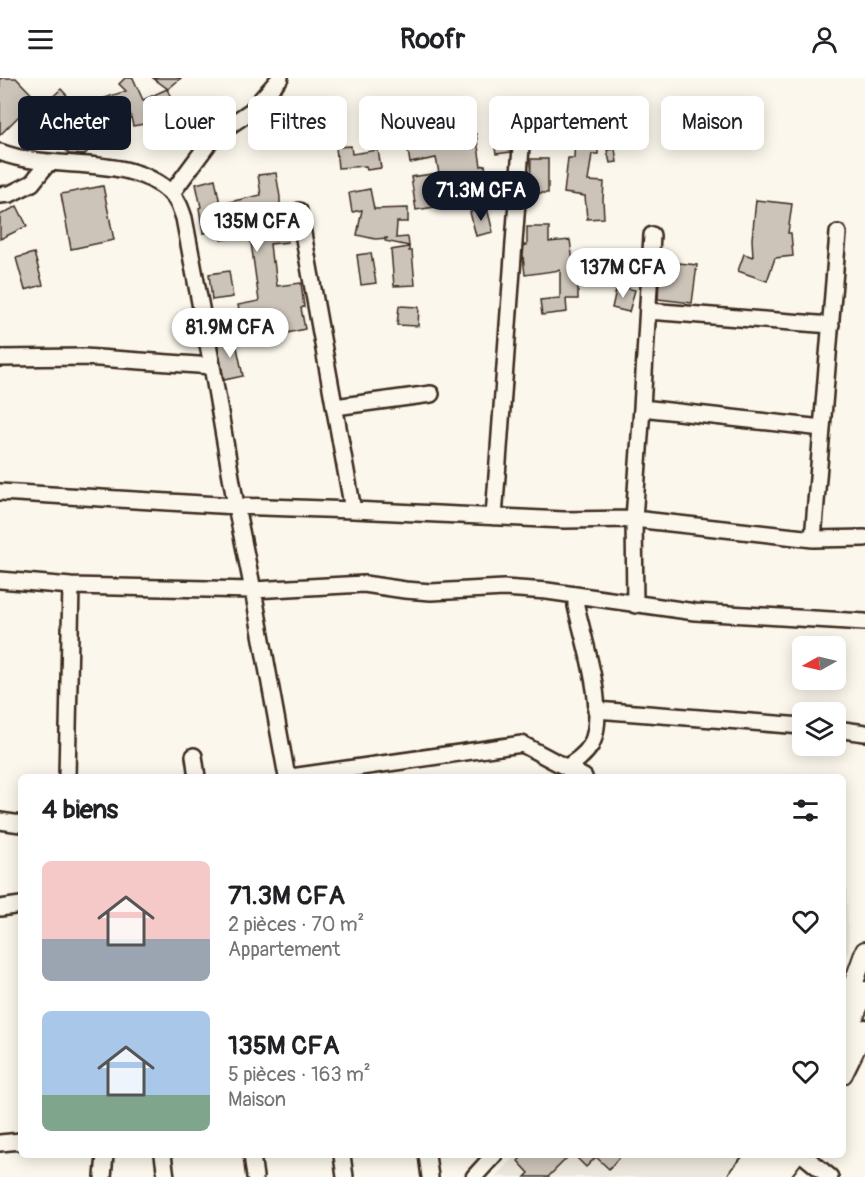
<!DOCTYPE html>
<html lang="fr">
<head>
<meta charset="utf-8">
<style>
  body { margin:0; font-family:Pangolin,sans-serif; background:#f6f6f6; color:#202124; height:100vh; display:flex; flex-direction:column; font-size:22px; white-space:nowrap }
  * { box-sizing:border-box; margin:0 }
  p { font-size:20px; color:#757577 }
  .icon { flex:none; width:33px; height:33px; fill:none; stroke:currentColor; stroke-width:2; stroke-linecap:round; stroke-linejoin:round }
  .map { position:relative; flex:1; overflow:hidden }
  .sheet { position:absolute; left:18px; top:696px; width:828px; height:384px; display:flex; flex-direction:column; background:#fff; border-radius:9px; box-shadow:0 3px 15px #0003 }
  .sheet>* { flex:none }
  .hud { position:absolute; left:18px; top:18px; width:830px; height:54px; display:flex; gap:12px }
  .needle { width:39px; rotate:262deg }
  .controls { position:absolute; left:792px; top:558px; display:grid; gap:12px }
  .controls a { display:grid; place-items:center; width:54px; height:54px; border-radius:9px; background:#fff; box-shadow:0 3px 15px #0003; font-size:30px }
  .price { position:absolute; translate:-50% -51px; padding:0 14px; border-radius:21px; background:#fff; color:#222; font-size:20px; line-height:39px; filter:drop-shadow(0 2px 3px #0008) }
  .price::after { content:''; position:absolute; left:50%; top:36px; width:18px; height:14px; margin-left:-9px; background:inherit; clip-path:polygon(0 0,100% 0,50% 100%) }
  .price.current { background:#111827; color:#fff }
  ul { padding:0; list-style:none }
  li { display:flex; align-items:center; gap:18px; height:150px; padding:0 24px }
  li span { display:grid; place-items:center; flex:none; width:168px; height:120px; border-radius:9px; color:#555 }
  li>.icon { margin-inline-start:auto }
  span .icon { width:72px; height:72px; fill:#fffc; stroke-width:1 }
  li b { font-size:26px }
  h2 { display:flex; justify-content:space-between; align-items:center; height:72px; padding:0 24px; font-size:26px }
  .chip { padding:0 21px; border-radius:9px; background:#fff; box-shadow:0 3px 15px #0003; font-size:21px; line-height:54px }
  .chip.current { background:#111827; color:#fff }
  header { display:flex; justify-content:space-between; align-items:center; height:78px; padding:0 24px; background:#fff; font-size:27px; font-weight:800 }
  .map>svg:first-child { display:block }
</style>
</head>
<body>
<header><svg class="icon" aria-label="menu" viewBox="0 0 24 24"><path d="M4 6h16M4 12h16M4 18h16"/></svg>Roofr<svg class="icon" aria-label="person" viewBox="0 0 24 24"><circle cx="12" cy="8" r="4"/><path d="M4 21q1-7 8-7t8 7"/></svg></header>
<div class="map">
<svg width="865" height="1099" viewBox="0 0 865 1099">
  <rect width="100%" height="100%" fill="#fbf7ec"/>
  <filter id="ink" filterUnits="userSpaceOnUse"><feTurbulence type="fractalNoise" baseFrequency=".0167" numOctaves="2"/><feDisplacementMap in="SourceGraphic" scale="12" xChannelSelector="R" yChannelSelector="G"/><feConvolveMatrix kernelMatrix="1 2 1 2 8 2 1 2 1" color-interpolation-filters="sRGB"/></filter>
  <g filter="url(#ink)">
    <path fill="#ede8dd" d="M843 710 849 872 843 886Z
      M516 1077H744L723 1099H495Z"/>
    <path fill="#ccc4b9" stroke="#3b2a1e" stroke-width="1.5" d="M0 0H16L43 28 61 11 104 58 84 77 69 76 27 30 0 57Z
      M125 0H133L143 22 167 11 176 30 155 40V44L133 48 130 35 103 44 96 23 126 13 119 6Z
      M153 0H181L168 11Z
      M513 55 514 63 511 68V74L496 76 493 59Z
      M476 56 481 88 485 87 488 108 456 112 440 118 441 128 416 132 411 99 439 95 436 80 410 85 408 72 434 67V62Z
      M575 56 599 58 598 76H592L588 103 604 104 603 122 604 140 587 141 585 118 564 115 568 80H574Z
      M351 68 352 76 378 72 381 90 367 92 366 88 338 90 336 69Z
      M615 71 617 84 610 85 607 72Z
      M531 81H548V115H530Z
      M276 95 280 119V147L285 146 288 164 270 166 272 184 274 183 277 208 301 205 304 229 301 230 305 251 283 256 281 244 263 248 265 257 244 261 238 227 259 223 250 157 221 162 219 152 203 155 199 130 201 129 196 106 215 101 220 126 261 117 258 97Z
      M103 108 114 162 71 171 61 116Z
      M370 111 374 131 408 130V144H397L396 160 408 159 409 168 385 163V161L388 160 375 161 357 157 362 132 352 134 349 115Z
      M756 122 792 126 788 155H791L793 178 775 180 767 203 738 193 744 176 753 179 752 161Z
      M17 128 27 148 0 161V137Z
      M487 130 493 154 476 158 470 134Z
      M527 149H549V164L570 162 574 191H578V221H566L567 234 542 237 540 222 560 220V192L525 197 523 178 524 167H527Z
      M409 169V173H412L415 207 394 208 391 172Z
      M34 175 43 207 25 212 16 180Z
      M371 175 376 205 361 207 357 177Z
      M660 183 697 187 692 225 658 221Z
      M229 193 233 219 212 222 209 196Z
      M617 208 635 212 629 234 612 230Z
      M399 228 419 229 418 248 397 247Z
      M235 260 243 298 224 302 217 264Z
      M524 1077H570L548 1099H525L529 1095 518 1083Z
      M574 1077H621L609 1091 596 1079 586 1089Z"/>
    <g fill="none" stroke-linecap="round" stroke-linejoin="round">
      <g stroke="#3b2a1e" stroke-width="20">
        <path id="minor" d="M0 74C53 95 127 74 171 115 178 122 181 131 184 140L212 288 236 428 253 512 287 699
          M171 116 214 58 251 33 280 0
          M0 117 10 116 32 105 48 85
          M299 133 353 432
          M648 233 831 247
          M0 280 84 279 212 288
          M335 329 431 316
          M642 330 822 350
          M0 414 236 428 353 432 564 442 634 441 813 461 865 460
          M494 439 521 69
          M813 461 838 155
          M0 502 71 508 253 512 364 506 405 512 431 514 504 510 547 513 695 534 865 544
          M635 527 634 441 642 330 652 157
          M596 632 802 648
          M836 651 865 655
          M194 678 197 699
          M567 689C576 683 585 677 591 667 608 634 584 564 576 528V519
          M67 699 71 508
          M291 699 522 666 584 699
          M0 743 21 746
          M0 830 21 827
          M0 1065 21 1063
          M163 1077 166 1099
          M252 1077 255 1099
          M342 1077 345 1099
          M427 1077 430 1099
          M803 1077 830 1099
          M103 1099 105 1077
          M474 1099 494 1077"/>
      </g>
      <g stroke="#3b2a1e" stroke-width="22">
        <path id="major" d="M843 930 854 904 865 873
          M843 965 865 913
          M843 996 865 951
          M738 1099 757 1077
          M759 1099 777 1077
          M778 1099 795 1077"/>
      </g>
      <use href="#minor" stroke="#fbf7ec" stroke-width="15"/>
      <use href="#major" stroke="#fbf7ec" stroke-width="18"/>
    </g>
  </g>
</svg>
<div class="controls">
<a><svg class="needle" viewBox="-14 -14 28 28"><path d="M0-13l5 13h-10z" fill="#e53935"/><path d="M0 13l5-13h-10z" fill="#757577"/></svg></a>
<a><svg class="icon" aria-label="layers" viewBox="0 0 24 24"><path d="M12 4l9 5-9 5-9-5zM3 14l9 5 9-5"/></svg></a>
</div>
<b class="price current" style="left:481px;top:144px">71.3M CFA</b>
<b class="price" style="left:257px;top:175px">135M CFA</b>
<b class="price" style="left:623px;top:221px">137M CFA</b>
<b class="price" style="left:230px;top:281px">81.9M CFA</b>
<div class="hud">
<a class="chip current">Acheter</a>
<a class="chip">Louer</a>
<a class="chip">Filtres</a>
<a class="chip">Nouveau</a>
<a class="chip">Appartement</a>
<a class="chip">Maison</a>
</div>
<section class="sheet">
<h2>4 biens<svg class="icon" aria-label="filters" viewBox="0 0 24 24"><path d="M4 7h16M4 17h16"/><circle cx="9" cy="7" r="2"/><circle cx="15" cy="17" r="2"/></svg></h2>
<ul>
<li><span style="background:linear-gradient(#f6c9c9 65%,#9aa5b1 0)"><svg class="icon" aria-label="home" viewBox="0 0 24 24"><path d="M3 11l9-7 9 7M6 9v11h12V9"/></svg></span><div><b>71.3M CFA</b><p>2 pièces · 70 m²</p><p>Appartement</p></div><svg class="icon" aria-label="heart" viewBox="0 0 24 24"><path d="M12 20l-8-8c-3-5 5-10 8-4 3-6 11-1 8 4z"/></svg></li>
<li><span style="background:linear-gradient(#a9c7e8 70%,#7fa58c 0)"><svg class="icon" aria-label="home" viewBox="0 0 24 24"><path d="M3 11l9-7 9 7M6 9v11h12V9"/></svg></span><div><b>135M CFA</b><p>5 pièces · 163 m²</p><p>Maison</p></div><svg class="icon" aria-label="heart" viewBox="0 0 24 24"><path d="M12 20l-8-8c-3-5 5-10 8-4 3-6 11-1 8 4z"/></svg></li>
</ul>
</section>
</div>
</body>
</html>
